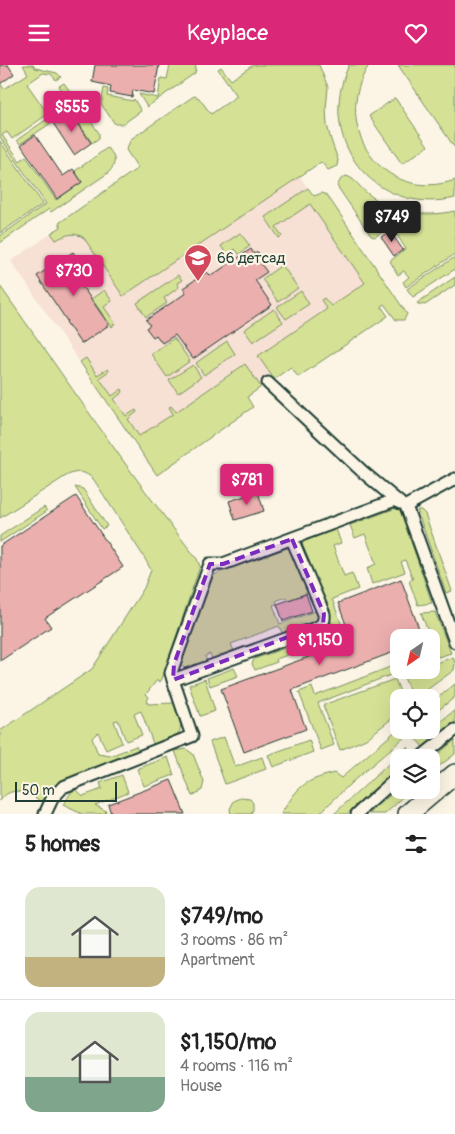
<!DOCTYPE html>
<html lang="en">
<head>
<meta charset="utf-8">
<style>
  body { margin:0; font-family:Pangolin,sans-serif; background:#f6f6f6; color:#222; height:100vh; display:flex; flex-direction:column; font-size:19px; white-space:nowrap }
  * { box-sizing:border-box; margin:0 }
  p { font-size:16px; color:#767676 }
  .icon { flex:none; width:28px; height:28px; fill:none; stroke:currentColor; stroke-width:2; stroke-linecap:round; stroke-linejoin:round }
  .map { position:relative; height:749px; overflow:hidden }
  .sheet { display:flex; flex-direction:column; background:#fff; flex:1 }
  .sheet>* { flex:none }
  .needle { width:32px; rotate:214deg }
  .fabs { position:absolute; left:390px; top:564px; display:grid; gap:10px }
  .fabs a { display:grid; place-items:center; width:50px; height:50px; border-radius:10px; background:#fff; box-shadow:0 5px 20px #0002; font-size:25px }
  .scale { position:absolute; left:15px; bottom:12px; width:102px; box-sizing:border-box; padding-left:5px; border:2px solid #1f3d34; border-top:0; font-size:14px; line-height:18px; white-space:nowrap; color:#1f3d34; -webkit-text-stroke:4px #fcf5e5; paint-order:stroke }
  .price { position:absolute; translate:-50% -42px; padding:0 11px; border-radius:5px; background:#db2777; color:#fff; font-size:16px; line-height:32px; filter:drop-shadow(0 1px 2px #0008) }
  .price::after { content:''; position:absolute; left:50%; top:30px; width:15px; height:11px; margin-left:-8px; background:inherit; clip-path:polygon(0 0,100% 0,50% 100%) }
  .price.current { background:#222; color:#fff }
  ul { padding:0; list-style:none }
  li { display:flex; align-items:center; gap:15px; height:125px; padding:0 25px }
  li+li { border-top:1px solid #e0e0e0 }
  li span { display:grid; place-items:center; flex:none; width:140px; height:100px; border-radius:15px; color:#555 }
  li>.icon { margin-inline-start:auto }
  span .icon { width:60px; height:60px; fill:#fffc; stroke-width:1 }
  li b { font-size:21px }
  h2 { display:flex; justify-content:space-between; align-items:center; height:60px; padding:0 25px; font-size:21px }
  header { display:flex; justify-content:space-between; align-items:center; height:65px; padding:0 25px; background:#db2777; color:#fff; font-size:22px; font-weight:600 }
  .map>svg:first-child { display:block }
</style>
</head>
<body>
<header><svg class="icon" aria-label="menu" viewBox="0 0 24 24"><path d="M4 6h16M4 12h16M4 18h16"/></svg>Keyplace<svg class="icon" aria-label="heart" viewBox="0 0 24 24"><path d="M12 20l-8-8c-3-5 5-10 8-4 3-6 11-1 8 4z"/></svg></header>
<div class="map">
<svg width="455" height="749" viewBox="0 0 455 749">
  <rect width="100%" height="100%" fill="#fcf5e5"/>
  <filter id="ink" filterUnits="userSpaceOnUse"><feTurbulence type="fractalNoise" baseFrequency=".02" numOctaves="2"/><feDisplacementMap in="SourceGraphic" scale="10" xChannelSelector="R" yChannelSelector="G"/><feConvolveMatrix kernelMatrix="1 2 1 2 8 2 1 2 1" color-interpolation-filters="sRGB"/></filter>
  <g filter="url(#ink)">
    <path fill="#f7e0d4" d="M244 37 257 49 386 238 149 399 11 196Z"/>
    <path fill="#d5e295" stroke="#7a9064" d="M23 0H33L35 3 57 8 61 12 56 15 51 9 43 8 27 19 48 49 12 74 7 67 2 70 20 96 26 91 56 135 82 117 75 106 107 83C117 91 116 100 108 108L51 147 49 144 0 178V171L46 139 0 72V18L4 24 28 9Z
      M170 0H195L196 2 195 8 147 42 139 29 158 33 161 13 167 14Z
      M253 0H319L328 22 326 44 327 60 331 75 338 95 337 101 328 105 321 97 123 231 84 173C75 166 65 170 56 175L51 168 61 162 59 158 138 103 126 85 131 74 194 31 199 33 211 49 237 31 218 4 221 2 231 15Z
      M349 0H369C329 62 384 140 455 115V133C374 152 314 74 349 0Z
      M398 0H455V83Z
      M64 18 99 68V73L92 78 70 45 20 79 17 75 54 49 52 45 68 34 59 21Z
      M104 23 108 24 107 31 133 36 134 34 141 46 123 59H115L101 39Z
      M395 33 428 81 402 99 369 51Z
      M0 76 43 139 0 168Z
      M346 111C355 113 360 123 367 128 392 148 424 153 455 146V189L406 222 403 217 409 212 404 206 398 210 390 196 406 184 391 161 375 172 371 171 337 121 341 114Z
      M308 123 314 131 322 128 327 130 407 249 404 255H396L384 239 381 241 388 251 298 312 291 302 274 314 258 291 327 244 321 235 324 233 331 241 365 218 310 139 276 162 282 171 279 173 265 152Z
      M240 168 250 181 239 189 235 184 227 190 221 181Z
      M455 192V204L413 232 407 224Z
      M282 200 298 223 278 237 262 214Z
      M178 210 182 215 177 218 179 222 164 233 167 238 146 252 137 238Z
      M455 212V220L425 240 418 239 417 238Z
      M0 221C65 313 127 405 197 494L200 501 162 614 160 617 157 615 146 629 149 632 147 636 148 639 174 638C186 669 183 669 154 681L141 646 134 649 142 670 126 676 118 655 114 656 122 678 106 685 98 667 92 673 98 689 110 691 136 681 139 687 59 718 46 733 41 736C28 728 11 719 0 736V666L92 604 144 523 151 505 144 492 94 415C86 406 77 405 66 411L0 453Z
      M104 225 112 236 104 242 115 258 112 262 94 237 89 240 87 237Z
      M301 226 309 239 286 254 277 242Z
      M274 244 283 257 253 277 244 265Z
      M174 273 190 296 167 312 151 289Z
      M227 276 235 289 204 310 196 298Z
      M86 293 97 310 108 304 109 306 99 313 112 331 122 324 123 327 114 334 126 351 136 345 137 347 128 354 139 371 173 349 169 342 171 341 176 347 245 299 261 322 247 332 253 342 157 410 80 297Z
      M193 300 201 312 178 328 169 315Z
      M75 422 83 424 107 461 102 464Z
      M44 442 47 446 0 477V471Z
      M396 443 400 444 432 538 418 540 409 516 413 514 405 495 401 497 405 507 372 519 367 503 376 499 365 469 355 473 350 460Z
      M417 445H421L425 449 452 526 446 528Z
      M336 464 341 478 333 481 344 511 352 508 358 524 332 534 345 569 321 577 319 570 334 564 301 482 304 476Z
      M287 483 291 484 310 527 288 535 286 532 276 536 277 539 273 540 280 559 318 545 320 552 317 557 283 570 279 561 231 579 234 586 212 594 210 589 205 591 207 596 185 603 181 601 180 599 211 512 220 507Z
      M435 547 451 588 438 592 421 548Z
      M285 583 288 590 276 594 277 597 255 605 252 599 254 594Z
      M453 592 455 598 454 605 417 632H412L403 610 417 605H431V600Z
      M390 602 393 609 318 638 334 680 321 685 299 627 312 622 315 631Z
      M234 603 238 611 210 621 207 613Z
      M205 614 215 646 200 651 189 620Z
      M395 614 402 632H399V648L366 674 340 685 323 640Z
      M455 619V632L431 651V638Z
      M455 645V657L423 682 417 675Z
      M399 663V665H413L352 717 319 749H281C299 721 301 717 334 708L341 713Z
      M224 672 235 702 262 692 266 704 225 719 210 677Z
      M309 675 313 687 273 702 268 690Z
      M455 675V689L438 702 432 694Z
      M407 682 414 690 410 692H399V702L347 749H334Z
      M186 684 193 689 204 717 202 725 192 731 175 686Z
      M168 692 174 710 144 721 137 704Z
      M122 710 128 727 95 740 106 746 105 749H82L63 740 72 726 77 725 83 731 102 724 100 718Z
      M399 722V725H411L385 749H369Z
      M241 733 250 734 253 738V745L251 749H231L230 744 234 736Z"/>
    <path fill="#ebafae" stroke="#1f3d34" d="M0 0H8L14 9 0 19Z
      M95 0H159L154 29 133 25 132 32 110 28 111 21 92 17Z
      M70 46 91 78 74 90 53 58Z
      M35 70 63 111 73 104 82 117 57 134 21 80Z
      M390 166 403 185 394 191 381 172Z
      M251 184 254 189 258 187 264 196 261 199 267 207 255 215 272 240 193 294 175 270 162 278 156 270 153 272 146 263 150 260 146 255 186 228 183 223 207 207 211 211Z
      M73 187 92 215 82 221 109 260 81 279 66 257 67 256 37 211Z
      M258 427 264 446 235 455 229 436Z
      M76 431 123 502 45 553 51 562 0 596V481Z
      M401 514 422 572H399V585L292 625 306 664 244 687 221 624 352 576 338 538Z
      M306 529 312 546 283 556 277 539Z
      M171 715 185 749H111L108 739Z"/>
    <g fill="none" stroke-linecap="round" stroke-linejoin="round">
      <g stroke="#1f3d34" stroke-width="15">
        <path id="street" d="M268 318 363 407 400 438
          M455 414 406 441 455 577
          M173 615 171 608 174 599 210 499H223L395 435
          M421 692 455 665
          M45 749 52 734 63 722 192 671 173 615 313 564C321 561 325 558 324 549L292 474
          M357 749 399 711"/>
      </g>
      <g stroke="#1f3d34" stroke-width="22">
        <path id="primary" d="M408 749 455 709"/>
      </g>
      <use href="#street" stroke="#fcf5e5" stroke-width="11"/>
      <use href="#primary" stroke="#fcf5e5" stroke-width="19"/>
    </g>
  </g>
  <path fill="#7b2cbf" fill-opacity="0.2" stroke="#7b2cbf" stroke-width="4" stroke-dasharray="10 6" stroke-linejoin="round" d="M292 474 324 549 323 559 173 615 174 599 210 499H223Z"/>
  <defs>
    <g id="school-pin" transform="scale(1.4375)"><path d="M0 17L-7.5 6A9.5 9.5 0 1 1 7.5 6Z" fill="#d1495b" stroke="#fcf5e5"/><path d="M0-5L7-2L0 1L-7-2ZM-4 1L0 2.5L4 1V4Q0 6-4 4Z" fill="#fff"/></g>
  </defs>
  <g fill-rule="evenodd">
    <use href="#school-pin" x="198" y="193"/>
  </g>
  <g text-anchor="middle" stroke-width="4.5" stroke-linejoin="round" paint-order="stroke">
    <g font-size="15" fill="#1f3d34" stroke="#fcf5e5" text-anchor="start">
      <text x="217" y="198">66 детсад</text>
    </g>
  </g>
</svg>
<div class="fabs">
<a><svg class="needle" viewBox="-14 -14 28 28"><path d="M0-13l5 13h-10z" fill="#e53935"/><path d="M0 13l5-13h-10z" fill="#767676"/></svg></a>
<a><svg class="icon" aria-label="locate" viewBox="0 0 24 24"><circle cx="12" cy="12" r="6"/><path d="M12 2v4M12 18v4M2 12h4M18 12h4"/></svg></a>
<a><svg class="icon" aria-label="layers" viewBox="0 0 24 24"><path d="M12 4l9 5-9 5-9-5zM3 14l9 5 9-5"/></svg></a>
</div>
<div class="scale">50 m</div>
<b class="price" style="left:72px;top:68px">$555</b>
<b class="price current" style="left:392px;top:178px">$749</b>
<b class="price" style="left:74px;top:232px">$730</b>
<b class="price" style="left:247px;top:441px">$781</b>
<b class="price" style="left:320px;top:601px">$1,150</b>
</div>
<section class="sheet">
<h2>5 homes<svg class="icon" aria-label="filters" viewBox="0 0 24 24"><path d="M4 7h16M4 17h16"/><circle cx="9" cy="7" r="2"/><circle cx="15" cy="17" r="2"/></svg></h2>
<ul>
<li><span style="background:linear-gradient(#dfe7d0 70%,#c2b280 0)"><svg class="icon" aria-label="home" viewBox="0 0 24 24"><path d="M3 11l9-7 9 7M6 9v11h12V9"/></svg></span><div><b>$749/mo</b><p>3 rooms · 86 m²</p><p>Apartment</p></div></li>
<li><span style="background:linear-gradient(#dfe7d0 65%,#7fa58c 0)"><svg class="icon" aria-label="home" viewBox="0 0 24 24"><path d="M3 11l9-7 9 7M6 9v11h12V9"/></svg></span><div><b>$1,150/mo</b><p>4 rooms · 116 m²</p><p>House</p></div></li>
</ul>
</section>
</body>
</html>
